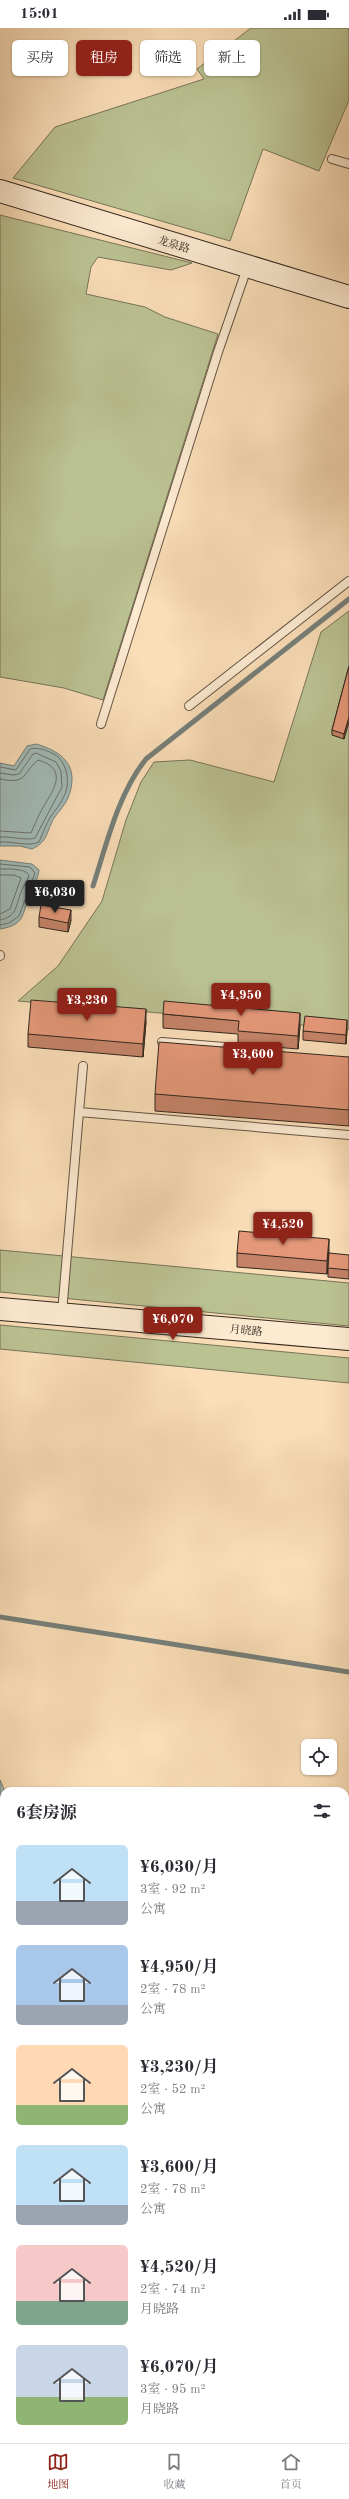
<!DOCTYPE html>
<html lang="zh">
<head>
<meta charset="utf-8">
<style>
  body { margin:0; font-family:"Old Standard TT","Noto Serif SC",serif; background:#f7f7f7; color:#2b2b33; height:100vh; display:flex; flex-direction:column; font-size:15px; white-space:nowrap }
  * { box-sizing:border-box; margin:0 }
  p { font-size:13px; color:#7c7c81 }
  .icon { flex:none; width:22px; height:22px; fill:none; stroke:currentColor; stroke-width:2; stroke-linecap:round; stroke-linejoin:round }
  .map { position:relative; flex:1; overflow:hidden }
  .panel { position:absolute; left:0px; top:1759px; width:349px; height:656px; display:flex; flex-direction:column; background:#fff; border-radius:12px 12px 0 0; box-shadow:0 1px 3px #0004 }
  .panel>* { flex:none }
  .hud { position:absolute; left:12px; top:12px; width:325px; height:36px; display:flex; gap:8px }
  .fabs { position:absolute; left:301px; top:1711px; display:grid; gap:8px }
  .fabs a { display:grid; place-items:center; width:36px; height:36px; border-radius:6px; background:#fff; box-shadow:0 1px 3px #0004; font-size:20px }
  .price { position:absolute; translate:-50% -34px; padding:0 9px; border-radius:4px; background:#8f2418; color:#fff; font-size:13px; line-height:26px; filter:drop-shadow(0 1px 2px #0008) }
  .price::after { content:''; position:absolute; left:50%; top:24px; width:12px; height:9px; margin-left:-6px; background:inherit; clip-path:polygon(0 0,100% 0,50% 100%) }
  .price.active { background:#222; color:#fff }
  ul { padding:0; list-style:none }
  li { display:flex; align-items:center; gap:12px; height:100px; padding:0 16px }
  li span { display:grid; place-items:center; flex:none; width:112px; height:80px; border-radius:6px; color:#555 }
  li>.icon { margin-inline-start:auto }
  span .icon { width:48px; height:48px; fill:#fffc; stroke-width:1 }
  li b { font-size:17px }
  h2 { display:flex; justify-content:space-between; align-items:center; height:48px; padding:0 16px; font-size:17px }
  .pill { padding:0 14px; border-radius:6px; background:#fff; box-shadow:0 1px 3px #0004; font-size:14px; line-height:36px }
  .pill.active { background:#8f2418; color:#fff }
  .status { display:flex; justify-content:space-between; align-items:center; height:28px; padding:0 20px; background:#fff; direction:ltr }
  .status svg { height:11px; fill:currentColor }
  .tabs { display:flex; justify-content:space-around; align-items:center; height:56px; border-top:1px solid #e1e1e2; background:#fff; font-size:11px; color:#7c7c81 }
  .tabs a { display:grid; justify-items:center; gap:2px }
  .tabs .active { color:#8f2418 }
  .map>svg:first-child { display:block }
</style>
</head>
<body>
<div class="status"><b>15:01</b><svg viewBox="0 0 49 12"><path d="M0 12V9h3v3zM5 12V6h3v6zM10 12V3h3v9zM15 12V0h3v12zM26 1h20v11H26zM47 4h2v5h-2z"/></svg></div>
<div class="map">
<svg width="349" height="2415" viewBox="0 0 349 2415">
  <rect width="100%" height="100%" fill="#fadeb8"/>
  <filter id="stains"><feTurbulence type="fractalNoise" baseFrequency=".005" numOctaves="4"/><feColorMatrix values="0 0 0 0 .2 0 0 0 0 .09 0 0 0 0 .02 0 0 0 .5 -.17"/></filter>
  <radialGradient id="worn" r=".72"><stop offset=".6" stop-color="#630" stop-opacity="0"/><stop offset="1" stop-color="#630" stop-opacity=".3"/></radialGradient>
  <path fill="#bbc292" stroke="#777458" d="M251 0H349V72L319 143 263 121 230 213 13 150 55 99 204 51 197 41Z
    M0 187 192 235 171 242 98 229 91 239 86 266 145 279 165 289 218 306 103 672 64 660 0 649Z
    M349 583V1001L18 973 58 938 102 873 126 792 141 754 154 734 190 732 274 754 321 604Z
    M0 1222 349 1255V1298L0 1264Z
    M0 1297 349 1330V1355L0 1321Z"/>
  <path fill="#a1bab8" stroke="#757f7a" d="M36 716C64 724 80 739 68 770 65 777 59 783 54 790 46 804 48 814 32 821L20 818H0V735L14 738 27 718Z
    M0 832 32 836 39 842C38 852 33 857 30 866 22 885 26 897 0 901Z
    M0 1752 5 1763 4 1949 0 1948Z
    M345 1903H349V2030H345Z"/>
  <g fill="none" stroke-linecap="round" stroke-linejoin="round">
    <path stroke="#6a706b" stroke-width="1" d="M0 739 16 742 30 721C39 719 46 722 54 726 68 734 71 757 63 770 60 777 55 782 51 788 46 796 43 805 39 814 28 819 13 813 0 814
      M0 745 13 747 19 746 33 726 36 725 56 734 61 743 62 759 35 810C29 813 9 808 0 809
      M0 751C28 757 22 745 38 732 72 742 50 766 40 785 37 791 34 798 31 805L0 803
      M0 836 30 839 35 845 19 888 9 895 0 897
      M0 841C8 841 24 840 29 847 28 853 23 858 21 864 16 877 17 889 0 892
      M0 847H14L21 850 10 881 0 886"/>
    <path stroke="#757f7a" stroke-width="5" d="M93 858C107 815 118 766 146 731L349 571
      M0 1589 349 1644"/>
    <g stroke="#655544" stroke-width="10">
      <path id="lane" d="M332 131 349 136
        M189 678 349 553
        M101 696 218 324 247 240
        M0 927V928
        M162 1014 250 1021
        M83 1038 79 1084 349 1107
        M62 1285 79 1084"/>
    </g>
    <g stroke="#33271e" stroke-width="24">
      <path id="secondary" d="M0 163 349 269
        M0 1281 349 1311"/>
    </g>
    <use href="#lane" stroke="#fcead1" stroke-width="8"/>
    <use href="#secondary" stroke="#fcead1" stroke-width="22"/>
  </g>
  <path fill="#c48368" stroke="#33271e" d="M349 638 344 711 332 707V702Z
    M39 889 71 892 68 904 39 899Z
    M163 986 300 998 298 1021 238 1016V1006L163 1000Z
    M146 994 143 1029 28 1019V1006Z
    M347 1002 346 1016 303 1012V1003Z
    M349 1029V1098L155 1083V1066Z
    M329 1224 327 1246 237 1239V1225Z
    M349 1227V1251L328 1249V1240Z"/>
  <path fill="#a06a55" stroke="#33271e" d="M349 689V694L344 711V706Z
    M71 882V892L68 904V895Z
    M146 981V994L143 1029V1016Z
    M300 985V998L298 1021V1008Z
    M347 992V1002L346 1016V1007Z
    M329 1211V1224L327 1246V1233Z"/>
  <path fill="#e49879" stroke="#33271e" d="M349 638V689L344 706 332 702Z
    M41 877 71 882 68 895 39 889Z
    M31 972 146 981 143 1016 28 1006Z
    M164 973 300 985 298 1008 238 1003 239 993 163 986Z
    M305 988 347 992 346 1007 303 1003Z
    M159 1014 349 1029V1082L155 1066Z
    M239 1203 329 1211 327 1233 237 1225Z
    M329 1225 349 1227V1242L328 1240Z"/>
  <g text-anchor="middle" stroke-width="4" stroke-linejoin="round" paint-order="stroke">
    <g font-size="11" fill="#33271e" stroke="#fcead1">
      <text transform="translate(174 216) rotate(17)" y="4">龙泉路</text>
      <text transform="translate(246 1302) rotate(5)" y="4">月晓路</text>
    </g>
  </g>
  <rect width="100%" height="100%" filter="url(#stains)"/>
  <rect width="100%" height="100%" fill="url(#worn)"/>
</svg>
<div class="fabs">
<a><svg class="icon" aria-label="locate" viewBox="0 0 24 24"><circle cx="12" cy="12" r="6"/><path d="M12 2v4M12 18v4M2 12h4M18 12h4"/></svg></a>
</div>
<b class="price active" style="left:55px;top:886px">¥6,030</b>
<b class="price" style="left:241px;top:989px">¥4,950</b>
<b class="price" style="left:87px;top:994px">¥3,230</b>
<b class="price" style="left:253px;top:1048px">¥3,600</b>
<b class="price" style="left:283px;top:1218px">¥4,520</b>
<b class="price" style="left:173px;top:1313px">¥6,070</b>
<div class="hud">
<a class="pill">买房</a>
<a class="pill active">租房</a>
<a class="pill">筛选</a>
<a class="pill">新上</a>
</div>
<section class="panel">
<h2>6套房源<svg class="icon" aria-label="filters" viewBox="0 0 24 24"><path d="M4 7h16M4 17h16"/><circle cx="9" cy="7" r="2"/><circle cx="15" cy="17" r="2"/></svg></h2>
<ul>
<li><span style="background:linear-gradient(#bfe0f5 70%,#9aa5b1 0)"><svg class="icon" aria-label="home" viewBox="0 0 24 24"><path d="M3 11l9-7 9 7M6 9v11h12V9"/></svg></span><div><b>¥6,030/月</b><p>3室 · 92 m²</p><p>公寓</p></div></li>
<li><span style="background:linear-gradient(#a9c7e8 75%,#9aa5b1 0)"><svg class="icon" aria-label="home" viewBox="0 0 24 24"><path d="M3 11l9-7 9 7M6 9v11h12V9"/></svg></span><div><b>¥4,950/月</b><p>2室 · 78 m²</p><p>公寓</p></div></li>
<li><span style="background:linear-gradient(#ffd9b3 75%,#8fb573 0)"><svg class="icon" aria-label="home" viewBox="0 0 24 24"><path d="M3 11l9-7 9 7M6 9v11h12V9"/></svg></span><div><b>¥3,230/月</b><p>2室 · 52 m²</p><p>公寓</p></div></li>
<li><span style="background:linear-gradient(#bfe0f5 75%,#9aa5b1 0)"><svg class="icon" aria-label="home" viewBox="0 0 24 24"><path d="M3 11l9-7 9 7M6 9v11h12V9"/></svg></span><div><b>¥3,600/月</b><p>2室 · 78 m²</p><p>公寓</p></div></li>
<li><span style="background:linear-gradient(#f6c9c9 70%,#7fa58c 0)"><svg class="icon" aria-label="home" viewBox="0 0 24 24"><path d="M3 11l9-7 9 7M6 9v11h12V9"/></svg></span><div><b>¥4,520/月</b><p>2室 · 74 m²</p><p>月晓路</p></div></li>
<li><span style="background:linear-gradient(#c9d6e8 65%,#8fb573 0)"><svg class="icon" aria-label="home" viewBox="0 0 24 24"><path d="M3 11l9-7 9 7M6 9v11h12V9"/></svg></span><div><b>¥6,070/月</b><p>3室 · 95 m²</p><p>月晓路</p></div></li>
</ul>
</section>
</div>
<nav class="tabs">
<a class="active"><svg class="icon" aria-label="map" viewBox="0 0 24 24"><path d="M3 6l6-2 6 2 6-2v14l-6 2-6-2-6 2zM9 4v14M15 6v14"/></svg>地图</a>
<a><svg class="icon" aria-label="saved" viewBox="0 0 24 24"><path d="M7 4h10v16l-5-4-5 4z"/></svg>收藏</a>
<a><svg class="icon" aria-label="home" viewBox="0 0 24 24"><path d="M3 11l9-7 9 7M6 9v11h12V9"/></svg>首页</a>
</nav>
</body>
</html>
